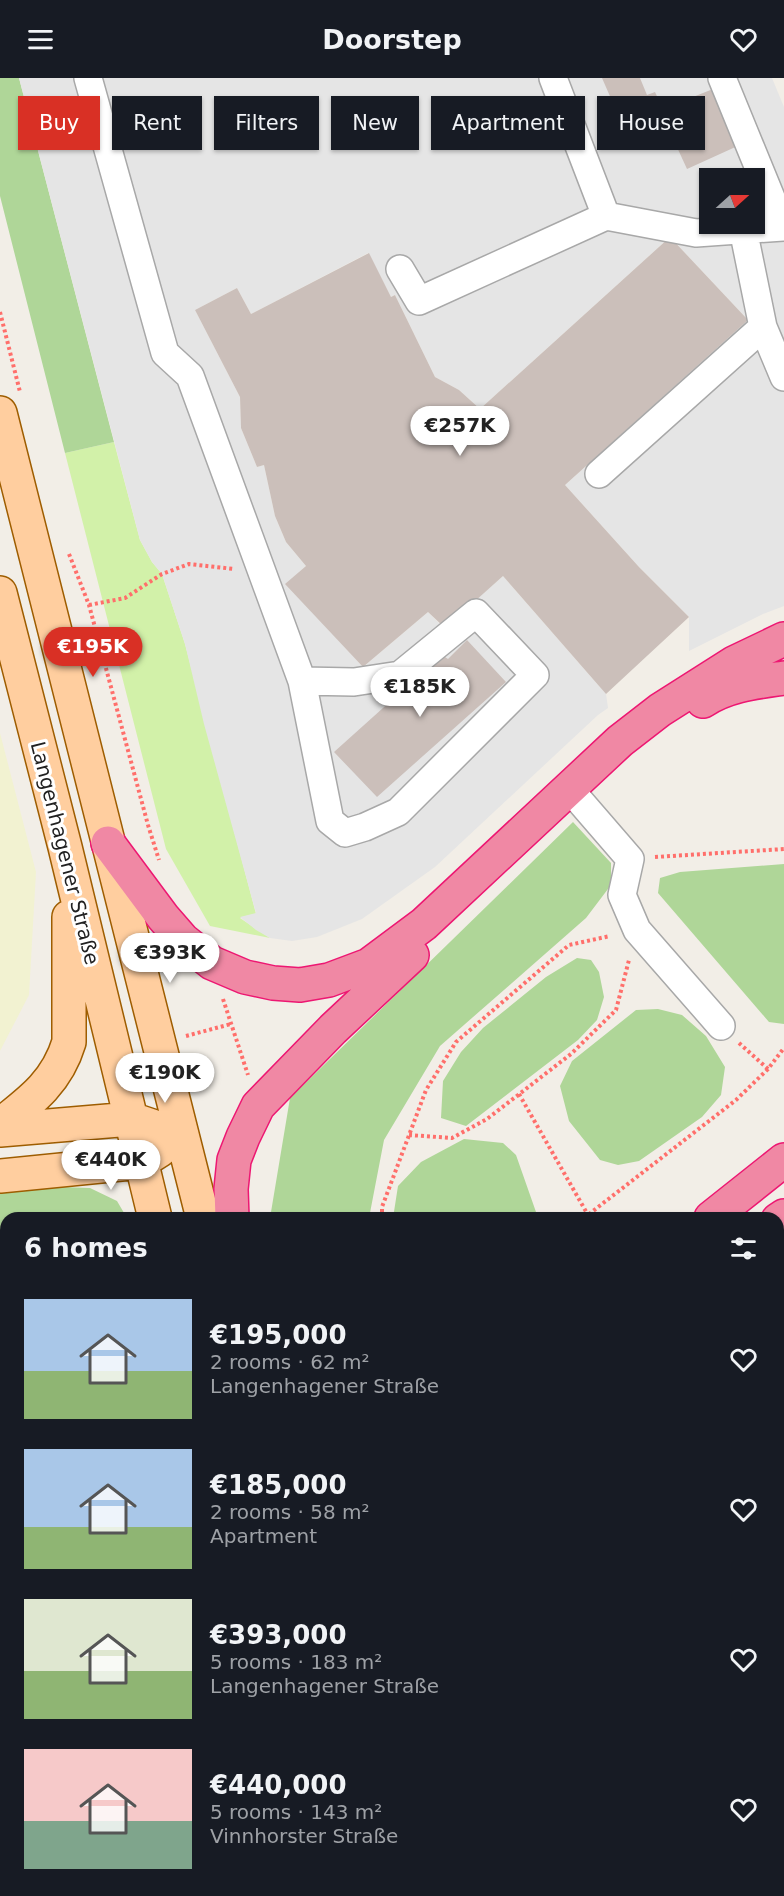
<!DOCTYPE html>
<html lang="en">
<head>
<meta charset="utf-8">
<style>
  body { margin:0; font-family:"DejaVu Sans",sans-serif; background:#20242c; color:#f1f3f6; height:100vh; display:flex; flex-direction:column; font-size:22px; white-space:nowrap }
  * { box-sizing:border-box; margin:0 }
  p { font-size:20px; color:#9ea1a6 }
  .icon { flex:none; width:33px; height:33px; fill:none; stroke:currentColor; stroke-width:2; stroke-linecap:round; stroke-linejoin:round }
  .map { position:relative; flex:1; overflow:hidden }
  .drawer { position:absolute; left:0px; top:1134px; width:784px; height:684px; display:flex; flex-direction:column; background:#171b24; border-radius:18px 18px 0 0; box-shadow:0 2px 4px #0004 }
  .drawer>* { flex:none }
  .top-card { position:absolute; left:18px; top:18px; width:748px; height:54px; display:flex; gap:12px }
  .needle { width:39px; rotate:69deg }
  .tools { position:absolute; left:699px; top:90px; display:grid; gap:12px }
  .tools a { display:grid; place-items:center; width:66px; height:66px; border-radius:0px; background:#171b24; box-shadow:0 2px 4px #0004; font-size:30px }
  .price { position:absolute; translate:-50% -51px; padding:0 14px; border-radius:21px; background:#fff; color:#222; font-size:20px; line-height:39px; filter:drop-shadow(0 2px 3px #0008) }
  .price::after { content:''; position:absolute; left:50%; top:36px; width:18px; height:14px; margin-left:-9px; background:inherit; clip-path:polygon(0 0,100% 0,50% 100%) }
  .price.current { background:#d93025; color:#fff }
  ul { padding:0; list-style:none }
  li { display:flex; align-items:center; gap:18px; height:150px; padding:0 24px }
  li span { display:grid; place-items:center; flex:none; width:168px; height:120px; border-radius:0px; color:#555 }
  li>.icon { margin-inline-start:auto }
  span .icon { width:72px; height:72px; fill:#fffc; stroke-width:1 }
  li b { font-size:26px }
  h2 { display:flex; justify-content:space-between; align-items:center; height:72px; padding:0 24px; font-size:26px }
  .chip { padding:0 21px; border-radius:0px; background:#171b24; box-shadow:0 2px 4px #0004; font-size:21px; line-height:54px }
  .chip.current { background:#d93025; color:#fff }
  header { display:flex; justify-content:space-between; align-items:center; height:78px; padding:0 24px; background:#171b24; font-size:27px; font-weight:600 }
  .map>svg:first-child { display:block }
</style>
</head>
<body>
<header><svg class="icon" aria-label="menu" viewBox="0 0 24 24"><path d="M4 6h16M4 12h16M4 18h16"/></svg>Doorstep<svg class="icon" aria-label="heart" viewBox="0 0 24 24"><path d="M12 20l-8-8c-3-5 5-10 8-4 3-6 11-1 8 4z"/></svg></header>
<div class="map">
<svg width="784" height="1818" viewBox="0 0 784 1818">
  <rect width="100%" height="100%" fill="#f2eee7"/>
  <path fill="#f4d5d7" d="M784 1231V1818H451L450 1812H778V1235Z"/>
  <path fill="#f2f2d1" d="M0 655 36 794 29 917 0 973Z"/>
  <path fill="#d2f1a9" d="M114 364 140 462 152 484 162 496 185 566 256 836 240 840 270 860 210 848 166 771 65 375Z"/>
  <path fill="#afd698" d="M0 0H19L114 364 65 375 0 118Z
    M573 744 611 785V807L586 840 440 968 384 1062 369 1140H270L290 1020Z
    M784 786V946L769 944 658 815 660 800 680 794Z
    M577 880 591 882 599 894 604 919 597 942 578 962 466 1048 441 1040 443 1003 461 974 483 950 546 899Z
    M658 931 682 937 706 958 725 989 721 1017 702 1039 639 1083 618 1087 600 1082 569 1043 560 1008 572 983 636 932Z
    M464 1061 503 1065 516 1077 536 1134 534 1140H393L398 1108 421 1084Z
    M62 1109 90 1110 117 1123 127 1140H6V1615L0 1614V1114Z
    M0 1640H6V1702L0 1708Z
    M65 1812H301L302 1818H60Z"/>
  <path fill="#e5e5e5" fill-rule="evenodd" d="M19 0H772L784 29V528L763 536 689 573V539L639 489 565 407 748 242 670 159 480 331 459 312 435 299 395 217 391 219 368 175 251 236 237 210 195 232 240 319 241 350 257 389 264 387 275 438 286 464 306 488 286 506 363 589 428 534 444 550 503 498 606 616 608 630 598 637 435 789 362 841 317 859 292 863 270 860 256 852 240 839 256 835 204 646 185 566 162 496 152 484 140 462ZM710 100H754V146H710Z"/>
  <path fill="#cbbfba" d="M602 0H640L647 17 655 14 663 31 718 9 742 66 687 91 670 54 633 71Z
    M670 159 748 242 565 407 639 489 689 539 606 616 503 498 445 550 428 534 363 589 285 506 306 488 286 464 275 438 264 387 257 389 241 350 240 319 195 232 237 210 251 236 369 175 391 219 395 217 435 299 459 312 480 331Z
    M467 562 506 604 377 719 334 674 442 577 448 581Z
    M778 1378H784V1471L778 1470Z
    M501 1812H594L596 1818H502Z"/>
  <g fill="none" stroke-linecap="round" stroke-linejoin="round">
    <g stroke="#a8a8a8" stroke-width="30">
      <path id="minor" d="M88 0 165 275 190 298 302 603 330 743 345 755 365 749 398 734 535 597 476 535 400 597 354 604 302 603
        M553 0 606 138
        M743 151 763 249 784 299
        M400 191 419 223 606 138 696 155 783 149 722 0
        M599 396 763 249
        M579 722 630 781 622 817 637 852 721 948
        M778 1307 784 1302
        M778 1519 784 1520
        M778 1791 784 1792
        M615 1812 616 1818
        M680 1818 687 1812"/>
    </g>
    <g stroke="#9e5d00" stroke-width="36">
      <path id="major" d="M0 335 203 1140
        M0 515 65 769 155 1140
        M0 1047C31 1023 57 1004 69 964V839
        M0 1052 131 1041 152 1048
        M0 1098 141 1084 160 1072
        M320 1812 321 1818
        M372 1812 374 1818"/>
    </g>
    <g stroke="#ed1772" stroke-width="36">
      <path id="highway" d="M703 623C727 607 756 604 784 600
        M108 765 163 839 183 862 212 885 245 899 273 905 300 907 329 902 369 887 424 846 620 663 660 632 734 585 784 561
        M232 1140 231 1111 234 1082 243 1059 258 1028 333 951 412 877
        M711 1140 784 1082
        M778 1142 784 1138
        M778 1170 784 1167
        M0 1628H6
        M0 1740 6 1735
        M0 1800 6 1795
        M25 1818 29 1812"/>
    </g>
    <path stroke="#ff6f6b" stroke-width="4" stroke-dasharray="3 3" stroke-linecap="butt" d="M0 234 20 314
      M69 476 89 527 148 747 159 782
      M89 527 125 520 162 496 189 486 234 491
      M655 779 784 771
      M223 921 248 997
      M186 958 231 946
      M739 965 768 991
      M519 1016 588 1137
      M409 1057 452 1060 487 1041 571 976 616 932 629 882
      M382 1140V1129L426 1012 456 964 569 867 610 858
      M584 1140 736 1022 768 991 784 970"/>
    <use href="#minor" stroke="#fff" stroke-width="27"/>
    <use href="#major" stroke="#ffce9f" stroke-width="33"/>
    <use href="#highway" stroke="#f088a4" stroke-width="33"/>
  </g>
  <g text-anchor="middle" stroke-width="6" stroke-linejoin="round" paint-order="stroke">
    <g font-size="20" fill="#212121" stroke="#fff">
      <text transform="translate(65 775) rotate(76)" y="7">Langenhagener Straße</text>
    </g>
  </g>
</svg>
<div class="tools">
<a><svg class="needle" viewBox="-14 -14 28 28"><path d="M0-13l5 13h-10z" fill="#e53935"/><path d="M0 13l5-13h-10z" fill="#9ea1a6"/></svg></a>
</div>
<b class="price" style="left:460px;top:379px">€257K</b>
<b class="price current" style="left:93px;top:600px">€195K</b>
<b class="price" style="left:420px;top:640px">€185K</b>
<b class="price" style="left:170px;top:906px">€393K</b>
<b class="price" style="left:165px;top:1026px">€190K</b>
<b class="price" style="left:111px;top:1113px">€440K</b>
<div class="top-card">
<a class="chip current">Buy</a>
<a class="chip">Rent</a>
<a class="chip">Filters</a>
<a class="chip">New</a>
<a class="chip">Apartment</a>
<a class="chip">House</a>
</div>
<section class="drawer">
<h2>6 homes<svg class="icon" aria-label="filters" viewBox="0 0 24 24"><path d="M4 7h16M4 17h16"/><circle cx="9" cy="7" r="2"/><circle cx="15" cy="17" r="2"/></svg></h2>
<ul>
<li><span style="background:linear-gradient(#a9c7e8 60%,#8fb573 0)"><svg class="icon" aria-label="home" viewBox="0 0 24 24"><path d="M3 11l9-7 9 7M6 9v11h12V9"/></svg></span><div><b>€195,000</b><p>2 rooms · 62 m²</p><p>Langenhagener Straße</p></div><svg class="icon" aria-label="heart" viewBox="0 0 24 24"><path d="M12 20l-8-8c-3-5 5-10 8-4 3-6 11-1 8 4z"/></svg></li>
<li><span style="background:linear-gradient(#a9c7e8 65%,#8fb573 0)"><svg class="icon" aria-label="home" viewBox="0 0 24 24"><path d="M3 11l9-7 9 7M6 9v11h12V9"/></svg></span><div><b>€185,000</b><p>2 rooms · 58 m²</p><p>Apartment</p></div><svg class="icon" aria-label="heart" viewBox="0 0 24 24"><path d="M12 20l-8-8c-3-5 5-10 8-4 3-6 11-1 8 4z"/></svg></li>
<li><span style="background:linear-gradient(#dfe7d0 60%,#8fb573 0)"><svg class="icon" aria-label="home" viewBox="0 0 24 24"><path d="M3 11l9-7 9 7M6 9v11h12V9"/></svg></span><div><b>€393,000</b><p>5 rooms · 183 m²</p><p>Langenhagener Straße</p></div><svg class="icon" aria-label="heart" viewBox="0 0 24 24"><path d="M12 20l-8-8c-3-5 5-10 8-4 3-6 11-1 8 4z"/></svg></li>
<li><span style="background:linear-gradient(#f6c9c9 60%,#7fa58c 0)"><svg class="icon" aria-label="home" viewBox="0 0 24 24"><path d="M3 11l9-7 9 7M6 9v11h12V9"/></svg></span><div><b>€440,000</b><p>5 rooms · 143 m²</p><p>Vinnhorster Straße</p></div><svg class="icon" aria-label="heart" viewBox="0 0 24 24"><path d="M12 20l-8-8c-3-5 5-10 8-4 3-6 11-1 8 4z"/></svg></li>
</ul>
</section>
</div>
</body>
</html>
